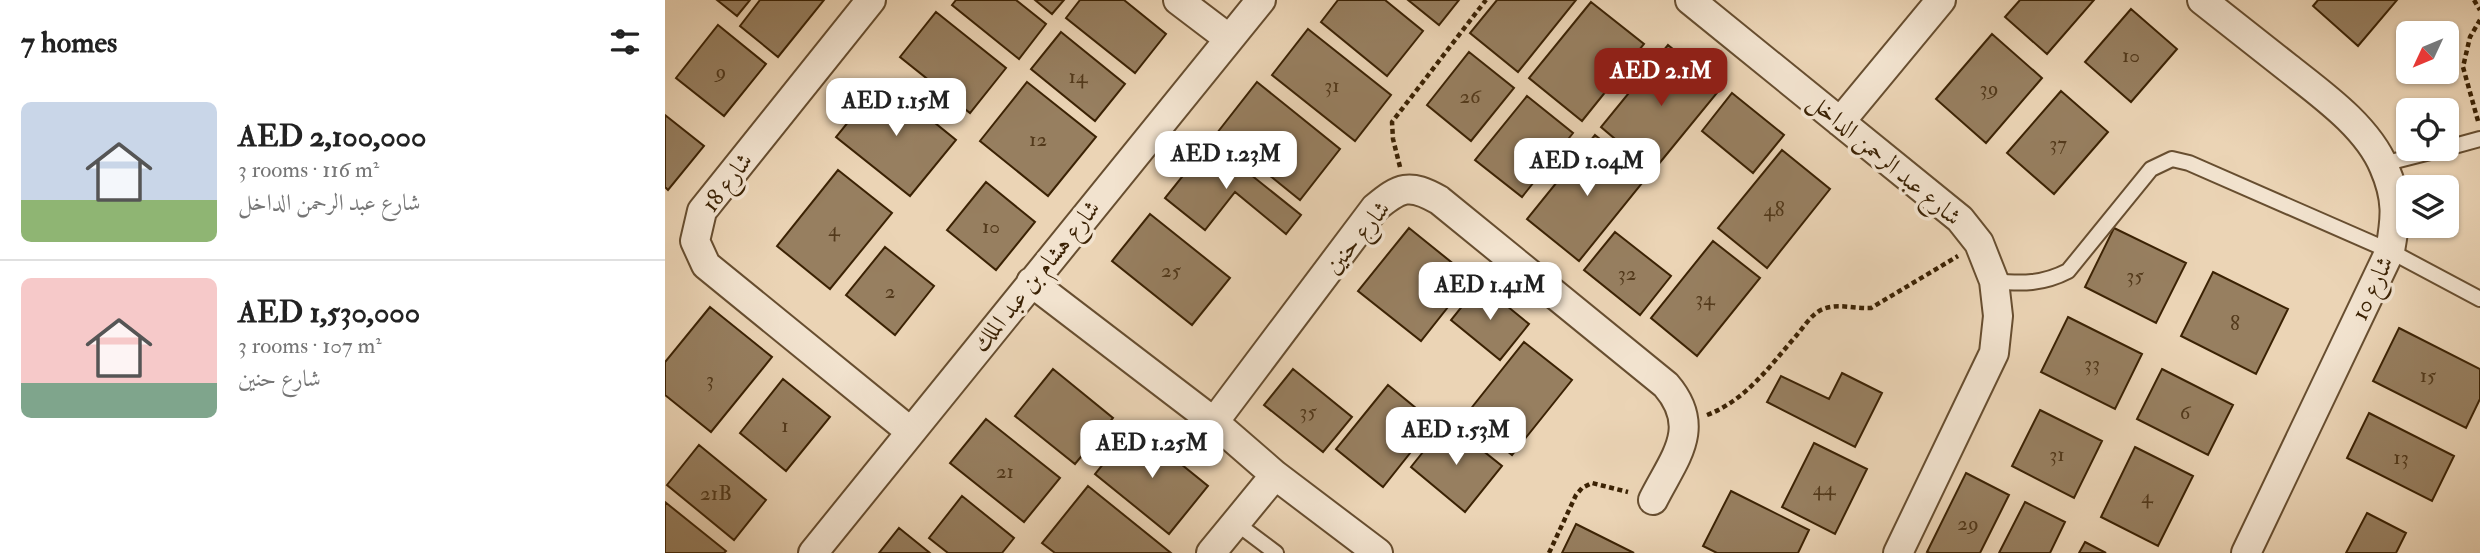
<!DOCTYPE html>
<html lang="en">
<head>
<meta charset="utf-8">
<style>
  body { margin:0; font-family:"IM FELL Double Pica",Amiri,serif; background:#f6f6f6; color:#222; height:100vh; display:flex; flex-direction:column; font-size:26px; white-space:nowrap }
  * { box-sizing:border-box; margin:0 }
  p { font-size:23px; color:#767676 }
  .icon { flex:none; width:38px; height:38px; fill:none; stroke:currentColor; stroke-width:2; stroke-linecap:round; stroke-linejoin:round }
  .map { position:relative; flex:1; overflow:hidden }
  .sheet { display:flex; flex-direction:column; background:#fff; width:665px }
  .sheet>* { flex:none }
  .needle { width:46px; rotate:226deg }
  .fabs { position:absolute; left:1731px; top:21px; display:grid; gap:14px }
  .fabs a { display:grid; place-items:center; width:63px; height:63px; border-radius:10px; background:#fff; box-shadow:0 2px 5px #0004; font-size:35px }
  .price { position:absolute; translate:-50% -60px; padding:0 16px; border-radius:14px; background:#fff; color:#222; font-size:23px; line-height:46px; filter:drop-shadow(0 2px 4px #0008) }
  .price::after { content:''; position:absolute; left:50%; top:42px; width:21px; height:16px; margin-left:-10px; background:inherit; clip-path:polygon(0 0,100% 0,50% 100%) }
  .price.on { background:#8f2418; color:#fff }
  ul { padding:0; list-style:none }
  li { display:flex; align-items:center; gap:21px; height:175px; padding:0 21px }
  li+li { border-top:2px solid #e0e0e0 }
  li span { display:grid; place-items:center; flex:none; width:196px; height:140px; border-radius:10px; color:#555 }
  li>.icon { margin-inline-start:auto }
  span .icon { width:84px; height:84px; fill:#fffc; stroke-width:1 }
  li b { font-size:30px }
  h2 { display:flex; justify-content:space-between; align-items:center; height:84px; padding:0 21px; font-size:30px }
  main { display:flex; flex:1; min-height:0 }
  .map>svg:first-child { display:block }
</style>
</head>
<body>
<main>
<section class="sheet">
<h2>7 homes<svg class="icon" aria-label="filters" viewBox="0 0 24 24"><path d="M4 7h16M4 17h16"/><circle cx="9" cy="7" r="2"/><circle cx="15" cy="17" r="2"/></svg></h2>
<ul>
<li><span style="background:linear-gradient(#c9d6e8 70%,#8fb573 0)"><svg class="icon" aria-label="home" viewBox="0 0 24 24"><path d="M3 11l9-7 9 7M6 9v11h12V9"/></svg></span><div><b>AED 2,100,000</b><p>3 rooms · 116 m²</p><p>شارع عبد الرحمن الداخل</p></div></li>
<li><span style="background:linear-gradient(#f6c9c9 75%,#7fa58c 0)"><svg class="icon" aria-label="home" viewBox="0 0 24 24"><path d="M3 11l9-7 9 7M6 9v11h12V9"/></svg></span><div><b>AED 1,530,000</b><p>3 rooms · 107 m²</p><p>شارع حنين</p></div></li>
</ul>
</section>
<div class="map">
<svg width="1815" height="553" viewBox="0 0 1815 553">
  <rect width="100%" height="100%" fill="#ebd4b5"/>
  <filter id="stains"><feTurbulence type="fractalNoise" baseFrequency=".00286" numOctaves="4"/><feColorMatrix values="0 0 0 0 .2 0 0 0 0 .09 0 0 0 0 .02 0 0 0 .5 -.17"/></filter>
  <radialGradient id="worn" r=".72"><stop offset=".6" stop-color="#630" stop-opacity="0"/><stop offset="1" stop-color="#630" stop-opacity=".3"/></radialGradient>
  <path fill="#977f60" stroke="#3b2204" stroke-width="2" d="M52 0H85L72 16Z
    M95 0H159L113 57 75 26Z
    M291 0H351L381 24 354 59 287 5Z
    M370 0H399L387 14Z
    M415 0H459L501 34 470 73 401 18Z
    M673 0H720L758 31 722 76 656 22Z
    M743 0H794L774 25Z
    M832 0H911L853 72 805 33Z
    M1355 0H1429L1382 54 1340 17Z
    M1653 0H1732L1693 46 1648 6Z
    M926 2 979 44 917 121 864 78Z
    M1466 9 1512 49 1466 102 1420 62Z
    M271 12 341 68 305 113 235 57Z
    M53 25 101 64 59 116 11 78Z
    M643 29 726 95 690 141 607 75Z
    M396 32 460 84 430 121 366 69Z
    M1327 34 1377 78 1321 143 1271 99Z
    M1003 45 1056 88 988 171 936 127Z
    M804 52 849 88 806 141 762 105Z
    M217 80 291 140 245 196 171 137Z
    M362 82 431 137 383 196 315 141Z
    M592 82 675 149 635 200 552 133Z
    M1396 91 1443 132 1389 194 1342 153Z
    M1067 93 1119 135 1088 173 1037 131Z
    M862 96 908 133 857 197 810 160Z
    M0 115 39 146 3 190 0 187Z
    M930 135 982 177 914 261 862 219Z
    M545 142 636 215 621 234 570 192 540 230 500 198Z
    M1117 150 1165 189 1102 268 1053 228Z
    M173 170 227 213 165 289 112 246Z
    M321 182 370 222 331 270 282 230Z
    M485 214 565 278 527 325 447 261Z
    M744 228 806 278 756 341 693 291Z
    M1449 228 1521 263 1491 323 1420 287Z
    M950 232 1006 276 975 315 919 270Z
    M1048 241 1095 278 1032 356 986 318Z
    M220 247 269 286 230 335 181 295Z
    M1548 272 1623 309 1591 374 1516 336Z
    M815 284 864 324 835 360 786 320Z
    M45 307 107 357 46 432 0 395V362Z
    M1403 317 1477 354 1450 409 1376 372Z
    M1734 328 1815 369V399L1801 428 1708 381Z
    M859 342 907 380 847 455 800 416Z
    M388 369 448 418 410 464 350 416Z
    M628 369 687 417 658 452 599 405Z
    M1497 369 1568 405 1543 455 1472 419Z
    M1177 373 1217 393 1190 447 1102 402 1116 376 1164 399Z
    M118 379 165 417 121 471 75 433Z
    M723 385 769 423 718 487 671 449Z
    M1375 410 1437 441 1409 498 1347 466Z
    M1704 413 1789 456 1767 501 1682 458Z
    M321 419 395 478 359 522 285 463Z
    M782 422 837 466 800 512 746 467Z
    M469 426 543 486 504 534 430 474Z
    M1149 443 1202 469 1170 534 1117 507Z
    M34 445 101 500 69 540 2 485Z
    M1470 447 1528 476 1493 546 1436 517Z
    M1301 473 1344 495 1315 553H1265L1262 552Z
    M423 486 506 553H390L377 543Z
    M1066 491 1144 530 1133 553H1052L1038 546Z
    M297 496 349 538 337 553H283L264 538Z
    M0 502 61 551 59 553H0Z
    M1360 502 1400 522 1385 553H1334Z
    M1702 513 1741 533 1731 553H1681Z
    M911 524 969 553H897Z
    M234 528 265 553H214Z
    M1420 542 1441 553H1414Z"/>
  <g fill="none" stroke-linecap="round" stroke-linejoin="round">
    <g stroke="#674e30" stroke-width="18">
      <path id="lane" d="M1782 148 1815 139
        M1718 164 1777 149
        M1329 281C1357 284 1378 284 1403 271L1486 169 1507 159 1524 163 1725 251 1815 299
        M571 523 611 553"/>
    </g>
    <g stroke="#674e30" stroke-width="32">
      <path id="street" d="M206 0 37 211 30 241 41 265 246 432
        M513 0 563 38
        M1025 0 1295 219 1314 243 1329 281 1333 316 1329 353 1233 553
        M1537 0C1565 22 1594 45 1622 67 1656 94 1702 126 1719 167 1733 199 1731 218 1725 251L1581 553
        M1175 122 1276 0
        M366 282 549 422 610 475 713 553
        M549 422 710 208C735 187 744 183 774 200L1001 385C1038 428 1009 458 988 500
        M148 553 596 0
        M546 553 610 475"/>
    </g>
    <path stroke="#3b2204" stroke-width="4.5" stroke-dasharray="5 3.5" stroke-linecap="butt" d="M1809 0 1815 10
      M1813 121 1798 67 1805 37 1815 20
      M735 167 728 139 727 122 821 0
      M1042 415C1081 400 1104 367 1131 336 1138 328 1147 313 1158 309 1174 303 1189 309 1206 308L1293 256
      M884 553 911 495 917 488 927 483 963 492"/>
    <use href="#lane" stroke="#f2e3cf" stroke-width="14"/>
    <use href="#street" stroke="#f2e3cf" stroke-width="28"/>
  </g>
  <g text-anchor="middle" stroke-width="7" stroke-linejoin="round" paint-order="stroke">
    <g font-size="21" fill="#52391b">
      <text x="1466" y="62">10</text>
      <text x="56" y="78">9</text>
      <text x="413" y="83">14</text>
      <text x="667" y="92">31</text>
      <text x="1324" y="95">39</text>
      <text x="805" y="103">26</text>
      <text x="373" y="146">12</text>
      <text x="1393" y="150">37</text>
      <text x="1109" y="216">48</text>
      <text x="326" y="233">10</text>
      <text x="169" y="236">4</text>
      <text x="506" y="277">25</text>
      <text x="962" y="280">32</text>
      <text x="1470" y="282">35</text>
      <text x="225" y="298">2</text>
      <text x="1040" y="305">34</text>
      <text x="1570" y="330">8</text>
      <text x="1427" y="370">33</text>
      <text x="1763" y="382">15</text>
      <text x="45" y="386">3</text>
      <text x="643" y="418">35</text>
      <text x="1520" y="419">6</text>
      <text x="120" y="432">1</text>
      <text x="1392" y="461">31</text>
      <text x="1736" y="464">13</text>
      <text x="340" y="478">21</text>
      <text x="1159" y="495">44</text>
      <text x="51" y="500">21B</text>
      <text x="1482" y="503">4</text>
      <text x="1303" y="530">29</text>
    </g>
    <g font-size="24" fill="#3b2204" stroke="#f2e3cf">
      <text transform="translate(1220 159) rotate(40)" y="8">شارع عبد الرحمن الداخل</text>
      <text transform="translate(62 182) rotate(-53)" y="8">شارع 18</text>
      <text transform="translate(692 237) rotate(-50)" y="8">شارع حنين</text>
      <text transform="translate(371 276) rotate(-51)" y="8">شارع هشام بن عبد الملك</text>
      <text transform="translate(1707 288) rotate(-65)" y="8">شارع 10</text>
    </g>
  </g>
  <rect width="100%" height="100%" filter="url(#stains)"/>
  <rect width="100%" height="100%" fill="url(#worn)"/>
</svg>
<div class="fabs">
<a><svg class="needle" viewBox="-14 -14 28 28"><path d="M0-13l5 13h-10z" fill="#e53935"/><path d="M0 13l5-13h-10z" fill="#767676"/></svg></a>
<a><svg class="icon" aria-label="locate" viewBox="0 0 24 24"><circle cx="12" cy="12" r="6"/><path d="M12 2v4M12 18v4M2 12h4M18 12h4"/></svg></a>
<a><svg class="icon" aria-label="layers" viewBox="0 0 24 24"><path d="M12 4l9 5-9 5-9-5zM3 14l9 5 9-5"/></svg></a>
</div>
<b class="price on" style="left:996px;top:108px">AED 2.1M</b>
<b class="price" style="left:231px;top:138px">AED 1.15M</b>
<b class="price" style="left:561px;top:191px">AED 1.23M</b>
<b class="price" style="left:922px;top:198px">AED 1.04M</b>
<b class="price" style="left:825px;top:322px">AED 1.41M</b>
<b class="price" style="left:791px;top:467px">AED 1.53M</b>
<b class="price" style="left:487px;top:480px">AED 1.25M</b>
</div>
</main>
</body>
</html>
